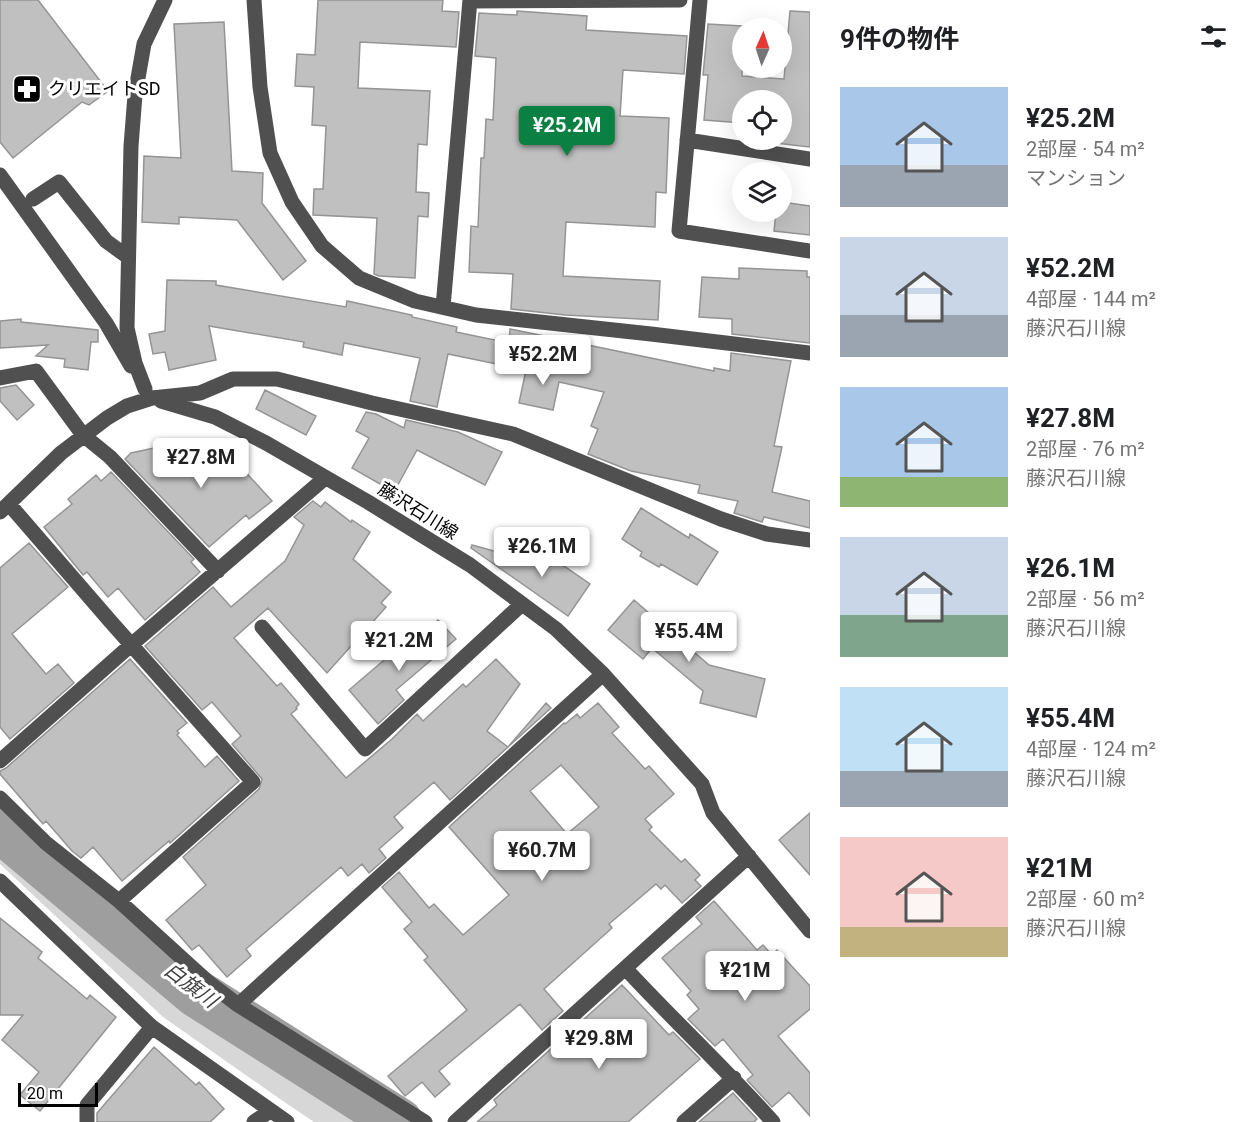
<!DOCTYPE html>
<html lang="ja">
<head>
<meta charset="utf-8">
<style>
  body { margin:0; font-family:Roboto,"Noto Sans JP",sans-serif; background:#f2f2f2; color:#202124; height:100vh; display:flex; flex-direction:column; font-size:22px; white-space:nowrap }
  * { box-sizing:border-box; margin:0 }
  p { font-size:20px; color:#757577 }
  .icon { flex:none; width:33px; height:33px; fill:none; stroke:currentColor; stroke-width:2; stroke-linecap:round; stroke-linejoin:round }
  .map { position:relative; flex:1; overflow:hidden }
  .side { display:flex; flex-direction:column; background:#fff; width:450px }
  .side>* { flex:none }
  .needle { width:39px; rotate:3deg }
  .buttons { position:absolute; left:732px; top:18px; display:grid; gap:12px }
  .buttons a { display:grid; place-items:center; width:60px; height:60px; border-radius:50%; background:#fff; box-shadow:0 6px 24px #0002; font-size:30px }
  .scale { position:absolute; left:18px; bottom:15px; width:80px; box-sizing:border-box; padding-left:6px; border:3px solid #000; border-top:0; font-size:16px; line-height:21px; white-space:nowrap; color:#000; -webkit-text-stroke:4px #fff; paint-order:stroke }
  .price { position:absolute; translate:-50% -51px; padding:0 14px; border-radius:6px; background:#fff; color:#222; font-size:20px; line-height:39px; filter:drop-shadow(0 2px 3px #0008) }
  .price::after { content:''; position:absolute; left:50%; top:36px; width:18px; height:14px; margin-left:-9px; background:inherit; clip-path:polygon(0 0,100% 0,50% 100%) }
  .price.active { background:#0b8043; color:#fff }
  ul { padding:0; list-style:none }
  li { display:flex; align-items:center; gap:18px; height:150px; padding:0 30px }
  li span { display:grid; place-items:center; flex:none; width:168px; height:120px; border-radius:0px; color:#555 }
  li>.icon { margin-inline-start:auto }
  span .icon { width:72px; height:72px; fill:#fffc; stroke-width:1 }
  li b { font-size:26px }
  h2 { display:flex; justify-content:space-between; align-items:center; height:72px; padding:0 30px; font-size:26px }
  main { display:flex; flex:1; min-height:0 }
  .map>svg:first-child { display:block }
</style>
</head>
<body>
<main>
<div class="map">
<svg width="810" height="1122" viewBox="0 0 810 1122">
  <rect width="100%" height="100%" fill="#fff"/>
  <path fill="#d7d7d7" d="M0 839 187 1003 224 1025 350 1111 369 1122H314L280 1099 163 1017 0 864Z"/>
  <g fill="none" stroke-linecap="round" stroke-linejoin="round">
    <path stroke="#9e9e9e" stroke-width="48" d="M0 825 14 840 196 993 399 1122"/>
  </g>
  <path fill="#c0c0c0" stroke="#949494" stroke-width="1.5" fill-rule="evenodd" d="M0 0H38L108 91 89 105 82 102 13 158 0 142Z
    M318 0H443L442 11 459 12 456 47 360 42 358 88 430 91 427 145 418 144 416 192 429 193 428 217 418 216 415 278 379 276 374 274 377 218 313 215 314 189H323L326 126 312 125 314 87 295 86 297 54 315 55Z
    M517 11 587 16 586 30 687 36 684 74 623 70 620 116 669 118 666 193 656 192 655 227 566 222 563 276 660 281 658 320 565 315 511 309 513 274 469 272 471 226 478 227 481 158H484L486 119 493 120 496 58 475 56 479 13 517 15Z
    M790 11 810 12V147L750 140H782V100H742V123L704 120 708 75H703L708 24 742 26V76L784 79Z
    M224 22 232 171 263 173 262 203 306 261 283 280 237 220 179 217V224L142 222 144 156 181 158 174 24Z
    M782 202 810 206V235L774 231 776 212H782Z
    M739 268 807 271V277H810V343L732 334V319L699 317 702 277 739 279Z
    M167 280 216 281V285L346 307 347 301 412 315V317L457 327 456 332 509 343 510 329 714 371V368L730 371 731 353 791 361 774 446 782 447 772 492 810 501V528L764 517 762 522 734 513 738 501 698 493 700 485 631 471 588 454 598 429 591 426 604 392 559 382 553 410 519 403 526 370 448 354 437 407 410 401 420 358 344 343 342 355 303 347 304 342 209 326 216 360 169 370 165 352 153 354 149 334 165 331Z
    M21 319V322L98 330V342H91L88 370 64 367 65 359 36 356 48 345 0 348V321Z
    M16 385 34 405 17 420 0 401V388Z
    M265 390 316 416 306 435 256 409Z
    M366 412 376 414 404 428 406 420 458 432 502 452 485 485 417 450 394 492 352 468 369 438 356 431Z
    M163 446 180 463 197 448 206 457 215 449 235 470 240 466 272 501 249 519 246 515 209 547 125 459 131 453Z
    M111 472 194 559 191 562 200 572 145 620 118 588 108 597 87 572 83 575 44 527 72 504 68 499 96 475 101 481Z
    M313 501 321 507 325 502 351 522 352 520 370 532 353 559 391 592 381 603 386 607 327 673 268 608 234 638 277 686 281 683 299 704 296 708 297 709 291 714 346 778 392 739 417 714 423 721 463 684 466 687 496 659 520 684 487 731 508 747 450 800 434 782 394 817 403 828 379 849 386 858 369 873 362 864 348 876 341 867 246 949 251 956 227 977 199 945 192 950 166 920 206 885 183 857 259 789 262 779 232 744 241 736 212 702 202 710 145 646 213 587 231 607 285 561 304 525 294 517Z
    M641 508 689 538 690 534 718 552 697 585 661 564 659 567 640 556 642 552 622 539Z
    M29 543 68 587 12 634 46 674 58 664 74 683 10 739 0 727V568Z
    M472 545 541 564 545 553 590 584 568 616 471 548Z
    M634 600 709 665 765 679 756 717 700 703 703 691 652 648 643 659 608 630Z
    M438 620 456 639 396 690 404 700 378 724 349 690 403 644 407 648Z
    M130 659 187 723 177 731 179 733 177 735 205 767 217 756 239 781 170 843 169 841 122 881 93 847 81 858 72 851 46 821 43 824 0 774V771L6 768Z
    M546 703 551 708 508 747Z
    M598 703 619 727 612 733 645 769 649 766 674 794 645 819 652 827 649 830 681 862 685 859 700 875 695 880 701 886 682 903 665 885 661 889 656 884 609 924 612 928 544 989 563 1011 542 1030 520 1004 439 1071 450 1084 435 1097 422 1082 405 1096 388 1076 467 1010 424 960 428 957 404 929 412 922 382 887 399 872 429 908 434 904 463 935 509 895 449 827 564 723 565 724 577 714 580 718ZM561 765 599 807 567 834 530 791Z
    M810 813V875L779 840Z
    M714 901 757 950 763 945 772 955 777 950 810 986V1009L778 1036 810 1073V1116L789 1092 772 1107 747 1080 753 1075 723 1039 715 1046 688 1019 699 1009 687 995 691 991 662 958 702 924 696 917Z
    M0 918 42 952 38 958 87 999 90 995 116 1017 40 1111 20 1095 39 1072 2 1040 23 1015H0Z
    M622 985 669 1035 673 1032 700 1059 628 1122H477L497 1105 494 1100Z
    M154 1047 196 1085 199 1082 224 1109 210 1122H97V1113Z
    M733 1093 757 1119 754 1122H699Z"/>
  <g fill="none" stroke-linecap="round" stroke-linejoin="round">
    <path stroke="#505050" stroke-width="15" d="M254 0 260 87 270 153 292 202 322 246 359 278 415 301 476 315 651 334 810 353
      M700 0 679 231 810 251
      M470 1 680 0
      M687 140 810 159
      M0 175 106 323 131 366
      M33 199 59 182 106 241 128 257
      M443 307 470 0
      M0 378 36 371 83 435 110 457 218 571
      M145 389 135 363 127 328 131 146 135 95 144 44 165 0
      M161 401 215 417 266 443 368 502 470 565 556 629 603 674 702 784 713 813 810 931
      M9 504 111 622 253 782 119 901
      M0 512 61 453 107 418 127 406 152 398 200 393 233 379H277L372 403 513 434 721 519 767 534 810 540
      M262 627 365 749 522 604
      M0 761 131 645 325 478
      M0 798 46 843 119 901 208 982 238 1005 425 1122
      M0 881 152 1027 287 1122
      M626 969C674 1021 726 1069 773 1122
      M238 1005 603 674
      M87 1122V1105L152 1027
      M254 1122 270 1111
      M455 1122 749 856
      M684 1122 734 1078"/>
  </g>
  <defs>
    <g id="pharmacy-square" transform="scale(1.5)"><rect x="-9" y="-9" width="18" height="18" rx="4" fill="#000" stroke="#fff"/><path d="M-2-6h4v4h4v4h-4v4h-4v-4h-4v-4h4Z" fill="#fff"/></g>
  </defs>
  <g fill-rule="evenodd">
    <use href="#pharmacy-square" x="27" y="89"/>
  </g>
  <g text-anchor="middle" stroke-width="6" stroke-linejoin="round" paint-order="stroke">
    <g font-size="18" fill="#000" stroke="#fff" text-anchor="start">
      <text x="48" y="95">クリエイトSD</text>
    </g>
    <g font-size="18" fill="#000" stroke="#fff">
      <text transform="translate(418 511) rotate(32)" y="6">藤沢石川線</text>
    </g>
    <g font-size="20" font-style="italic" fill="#3f3f3f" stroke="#fff">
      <text transform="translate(191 985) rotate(37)" y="7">白旗川</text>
    </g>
  </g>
</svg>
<div class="buttons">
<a><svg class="needle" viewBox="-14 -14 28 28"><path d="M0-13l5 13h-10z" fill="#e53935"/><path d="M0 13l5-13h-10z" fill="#757577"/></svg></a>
<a><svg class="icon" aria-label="locate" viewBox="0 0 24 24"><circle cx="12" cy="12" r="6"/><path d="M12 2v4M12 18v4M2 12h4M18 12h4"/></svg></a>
<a><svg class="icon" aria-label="layers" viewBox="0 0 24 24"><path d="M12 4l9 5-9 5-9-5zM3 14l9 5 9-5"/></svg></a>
</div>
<div class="scale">20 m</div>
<b class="price active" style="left:567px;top:157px">¥25.2M</b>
<b class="price" style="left:543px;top:386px">¥52.2M</b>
<b class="price" style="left:201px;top:489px">¥27.8M</b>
<b class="price" style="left:542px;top:578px">¥26.1M</b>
<b class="price" style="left:689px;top:663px">¥55.4M</b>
<b class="price" style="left:399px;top:672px">¥21.2M</b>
<b class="price" style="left:542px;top:882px">¥60.7M</b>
<b class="price" style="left:745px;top:1002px">¥21M</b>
<b class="price" style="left:599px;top:1070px">¥29.8M</b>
</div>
<section class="side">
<h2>9件の物件<svg class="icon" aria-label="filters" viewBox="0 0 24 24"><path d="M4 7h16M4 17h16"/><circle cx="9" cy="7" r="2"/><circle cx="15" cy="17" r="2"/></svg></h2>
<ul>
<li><span style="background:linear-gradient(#a9c7e8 65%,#9aa5b1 0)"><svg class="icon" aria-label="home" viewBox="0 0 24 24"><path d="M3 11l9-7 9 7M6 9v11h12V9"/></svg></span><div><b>¥25.2M</b><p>2部屋 · 54 m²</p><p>マンション</p></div></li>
<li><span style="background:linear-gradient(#c9d6e8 65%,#9aa5b1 0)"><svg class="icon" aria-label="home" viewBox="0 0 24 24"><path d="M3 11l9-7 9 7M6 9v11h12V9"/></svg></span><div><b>¥52.2M</b><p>4部屋 · 144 m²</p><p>藤沢石川線</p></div></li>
<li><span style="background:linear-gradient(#a9c7e8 75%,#8fb573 0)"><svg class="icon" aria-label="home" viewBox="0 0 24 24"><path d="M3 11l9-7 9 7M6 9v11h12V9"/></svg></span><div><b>¥27.8M</b><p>2部屋 · 76 m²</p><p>藤沢石川線</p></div></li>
<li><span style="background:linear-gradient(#c9d6e8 65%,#7fa58c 0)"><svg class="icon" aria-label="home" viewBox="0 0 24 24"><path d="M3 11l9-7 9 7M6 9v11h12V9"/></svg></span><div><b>¥26.1M</b><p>2部屋 · 56 m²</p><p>藤沢石川線</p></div></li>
<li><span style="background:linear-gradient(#bfe0f5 70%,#9aa5b1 0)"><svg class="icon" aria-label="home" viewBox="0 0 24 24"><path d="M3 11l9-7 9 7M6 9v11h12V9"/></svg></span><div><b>¥55.4M</b><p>4部屋 · 124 m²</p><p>藤沢石川線</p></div></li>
<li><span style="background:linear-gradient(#f6c9c9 75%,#c2b280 0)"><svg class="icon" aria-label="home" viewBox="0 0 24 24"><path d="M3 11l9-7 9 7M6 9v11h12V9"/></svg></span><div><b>¥21M</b><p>2部屋 · 60 m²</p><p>藤沢石川線</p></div></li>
</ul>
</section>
</main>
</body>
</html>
